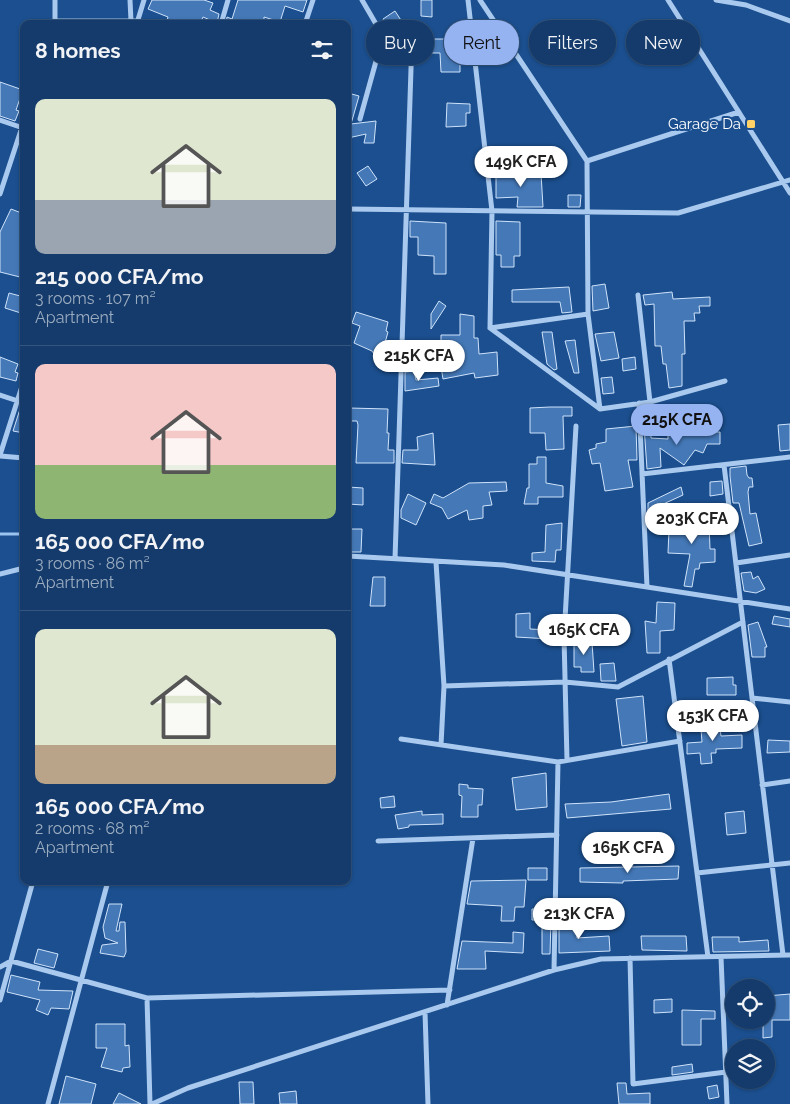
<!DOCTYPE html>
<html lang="en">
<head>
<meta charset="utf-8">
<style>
  body { margin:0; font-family:Raleway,sans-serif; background:#214673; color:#f1f3f6; height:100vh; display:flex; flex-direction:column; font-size:19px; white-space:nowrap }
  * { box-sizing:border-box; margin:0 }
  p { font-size:16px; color:#9dadc1 }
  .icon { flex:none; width:28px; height:28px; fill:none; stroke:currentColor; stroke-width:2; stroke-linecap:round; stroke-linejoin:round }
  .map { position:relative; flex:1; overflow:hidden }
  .panel { position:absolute; left:20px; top:20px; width:331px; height:865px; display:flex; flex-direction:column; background:#143b6b; border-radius:10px; box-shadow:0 1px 4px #0004,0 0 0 1px #33557e }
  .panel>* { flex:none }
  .hud { position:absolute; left:366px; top:20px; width:349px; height:45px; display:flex; gap:10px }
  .buttons { position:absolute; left:725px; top:979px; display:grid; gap:10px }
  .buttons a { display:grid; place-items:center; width:50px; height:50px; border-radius:50%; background:#143b6b; box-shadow:0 1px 4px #0004,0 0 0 1px #33557e; font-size:25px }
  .price { position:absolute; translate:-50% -42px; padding:0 11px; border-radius:18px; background:#fff; color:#222; font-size:16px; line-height:32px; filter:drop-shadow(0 1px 2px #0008) }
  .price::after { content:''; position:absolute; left:50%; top:30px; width:15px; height:11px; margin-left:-8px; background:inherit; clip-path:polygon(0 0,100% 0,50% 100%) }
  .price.current { background:#95b2f1; color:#111 }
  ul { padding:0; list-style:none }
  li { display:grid; align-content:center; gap:10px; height:265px; padding:0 15px }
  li+li { border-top:1px solid #33557e }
  li span { display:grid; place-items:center; height:155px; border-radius:10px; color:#555 }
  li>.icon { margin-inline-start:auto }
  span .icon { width:90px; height:90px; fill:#fffc; stroke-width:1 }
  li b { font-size:21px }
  h2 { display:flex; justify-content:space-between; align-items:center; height:60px; padding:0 15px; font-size:21px }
  .pill { padding:0 18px; border-radius:22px; background:#143b6b; box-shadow:0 1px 4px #0004,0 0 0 1px #33557e; font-size:18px; line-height:45px }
  .pill.current { background:#95b2f1; color:#111 }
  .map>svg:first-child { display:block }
</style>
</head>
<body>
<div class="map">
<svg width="790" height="1104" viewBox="0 0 790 1104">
  <rect width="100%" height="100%" fill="#1b4f8f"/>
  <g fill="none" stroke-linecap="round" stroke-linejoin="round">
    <path stroke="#9cc4f0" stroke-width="3" d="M0 534H24"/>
  </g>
  <path fill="#4478b7" stroke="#cfe3fa" d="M152 0H204L213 3 210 10 219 14 217 23 203 17 200 24H166L168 17 148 9Z
    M238 0H307L303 12 285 6 280 22 264 17V24H226L227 17 232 19Z
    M421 0H432V17L421 16Z
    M395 11 410 34 397 42 383 19Z
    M423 39H446V44H454V56H460V72H441L440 53H423Z
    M0 82 23 90 16 110 19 111 15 121 0 116Z
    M348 93 359 96 351 124 376 121 374 143H364L366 134 348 138Z
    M447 103 470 104V113H466V126L446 127Z
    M368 166 377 179 366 186 357 173Z
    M496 173H541L543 207H517L518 197 496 198Z
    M568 195H581L580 207H568Z
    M11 209 24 214V233L20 245 24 246 20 263 24 264V278L0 272V232Z
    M410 221 446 223V274H434V256L418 255V237H410Z
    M496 221 520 222V256H514V267H501V255H496Z
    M605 284 609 308 593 311 592 286Z
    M569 287 572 312 562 313 560 302H512V290Z
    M672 292 673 299 710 297V306H699L700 313H694L695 321H684L685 354H682V386L669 388 666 364H663L661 346H655L654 304 645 305 643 295Z
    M9 293 24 297V314L5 308Z
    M439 301 446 306 431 329V314Z
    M356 312 388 322 386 331 388 332 385 343 390 345 389 355 374 354 372 351 354 343 360 326 352 323Z
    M460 314 474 316V338H478L479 354 497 352 498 375 475 378 474 373 443 379 438 349H441V335H460Z
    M542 332H552L557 369 554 370 547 364Z
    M614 332 619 358 601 361 595 334Z
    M575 340 579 373H574L565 341Z
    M0 357 18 364 15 372 18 373 16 381 0 377Z
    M635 357 636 369 623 371 622 359Z
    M414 371 416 380 438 378 439 386 405 391V372Z
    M612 377 614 393 603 394 601 378Z
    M21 406 24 407V433L13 431Z
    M550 407H572V416H563L564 449 546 450 545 433H530V408Z
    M349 408 388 409 387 433H389L388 450H394V463H356L358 425 357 421H349Z
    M790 424V450L780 451 778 425Z
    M636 426 637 460H628L633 487 605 491 600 463 592 464 589 450 596 448V444L606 442V429Z
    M644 426H651V438L668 439V432H720V444H707L703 453 695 450 684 465 660 448 661 467 647 469Z
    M433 433 435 465 402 463 403 450H418L417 437Z
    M537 457H546V483L563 486V497H538V504H524L527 488H529V464H537Z
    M746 466 747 475 749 478H752L753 487H749L748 492 750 514 756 513 762 543 749 546 739 503H733L730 476V468Z
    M722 481 723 494 710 496V482Z
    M506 482 507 491 489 492 492 505 483 506V518L469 520 467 510 448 519 442 508 430 503 434 494 443 498 469 483Z
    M348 487 363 488V505L348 504Z
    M681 487 683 495 648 511V503Z
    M408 494 426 503 416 525 401 518V510Z
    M709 521 710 549H715V562L700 563 699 569H695L692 587 684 586 690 554 668 553 669 530 672 529V523Z
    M562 523 561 550H556L555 562 532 561V553L545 552 546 525Z
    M348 529H362L361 552H348Z
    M751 572 753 579 758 576 765 589 756 593 744 591 741 573Z
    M373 577H385V606H370Z
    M657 602 675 603 674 630 660 631V653H647L645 621 656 623Z
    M530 613V629L550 630V639L516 637V614Z
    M774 616 790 619V627L772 624Z
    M758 622 767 647H765V657H752L748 625Z
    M574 642H592L594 672H581V667H574Z
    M614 663 616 681H601L600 664Z
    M733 677V685H736V695H707V678Z
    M643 696 647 742 622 746 616 699Z
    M719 720 721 736 742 735V748L716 749V753H711L712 763 701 764 700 753 687 754V743L702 742 701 729H708L707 721Z
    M768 740 790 741V752L767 753Z
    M546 773 547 807 516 810 512 778Z
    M459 784 468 785V788L483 789 482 805H478V817H461L462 796 459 795Z
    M669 794 671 809 567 818 565 804 611 802Z
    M394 796 395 807 381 808 380 798Z
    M422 811V815L443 814V824L409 825V827L398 829 395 815Z
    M744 811 746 833 727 835 725 813Z
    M679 866 678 879 623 881V883L580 882V868Z
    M528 868H547V880H528Z
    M526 880 524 907H515L514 921H501L502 906 467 904 471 881Z
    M109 904H122L116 931H119L120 922H125L126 952 124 957 100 953 102 945 118 943 105 938 103 927Z
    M532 909 548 910V920H551L550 954H542V920H532Z
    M576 918 577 938 609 936 610 951 559 953V919Z
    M513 932 524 933 523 953 485 951 486 969H457L462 941 513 943Z
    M641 936H686L687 951 642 950Z
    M712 937H739V942L768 940 769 951 713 952Z
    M38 949 58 954 54 968 34 963Z
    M11 975 40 982 38 990 73 991 69 1009 51 1008 48 1015 36 1010 40 1000 7 992Z
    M790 994V1020H772V1037L763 1038V1020H766V996Z
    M672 999V1012L654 1013V1000Z
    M682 1010 715 1011V1019H701V1045H682Z
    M96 1024H125V1046L129 1045 130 1067 123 1068 122 1072 101 1067 107 1048H96Z
    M692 1064 693 1072 672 1075V1067Z
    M66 1076 96 1084 91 1104H59Z
    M239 1082H253L254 1104H240Z
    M617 1083H626L627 1094 650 1093V1104H619Z
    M717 1085 719 1097 709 1099 707 1087Z
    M296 1091 297 1104H280L279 1093Z
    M119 1093 141 1104H113Z"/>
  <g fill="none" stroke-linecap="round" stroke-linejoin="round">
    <path stroke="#a9c9ee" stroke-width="5" d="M55 0V23
      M130 0 131 21
      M468 0 492 211 490 328
      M480 0 587 161 588 314 600 409
      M668 0 790 193
      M716 0 746 5 790 21
      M56 21H137
      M137 23 144 0
      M221 24 228 0
      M305 24 313 0
      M360 119 383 36 362 0
      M0 120 23 128
      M587 161 739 112
      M0 194 24 121
      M348 209 678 213 790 180
      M638 295 650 402
      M490 328 600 409 650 402 725 381
      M490 328 588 314
      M0 395 24 403
      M639 403 647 587
      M0 455 24 380
      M0 456 24 458
      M724 465 783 955
      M642 474 790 457
      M348 556 504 565 790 609
      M395 559 412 38
      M436 562 444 686 441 745
      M736 563 790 555
      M0 574 24 568
      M669 659 708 957
      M444 686 565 682 618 687 743 622
      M752 698 790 702
      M401 739 558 762 680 741
      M567 760 564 637 576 426
      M762 785 790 781
      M378 841 557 835
      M697 873 790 863
      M721 957 727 1104
      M630 958 633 1084 726 1072
      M0 967 11 961 147 998 450 990
      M554 970 558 762
      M147 998 150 1104
      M0 1000 33 881
      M447 1005 473 838
      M425 1012 428 1104
      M48 1104 108 881
      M152 1104 188 1088 554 970 601 959 790 955"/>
  </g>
  <rect fill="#ffd166" stroke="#1b4f8f" stroke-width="2" x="746" y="119" width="10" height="10" rx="2.5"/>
  <g text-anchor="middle" stroke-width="4" stroke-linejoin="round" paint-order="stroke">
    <g font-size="15" fill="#fff" stroke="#1b4f8f" text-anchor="end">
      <text x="741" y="129">Garage Da</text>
    </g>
  </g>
</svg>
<div class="buttons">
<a><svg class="icon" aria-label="locate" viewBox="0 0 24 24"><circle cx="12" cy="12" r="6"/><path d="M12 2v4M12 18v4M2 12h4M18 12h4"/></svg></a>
<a><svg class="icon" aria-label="layers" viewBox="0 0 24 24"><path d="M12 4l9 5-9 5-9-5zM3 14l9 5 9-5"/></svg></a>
</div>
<b class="price" style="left:521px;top:188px">149K CFA</b>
<b class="price" style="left:419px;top:382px">215K CFA</b>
<b class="price current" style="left:677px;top:446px">215K CFA</b>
<b class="price" style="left:692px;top:545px">203K CFA</b>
<b class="price" style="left:584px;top:656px">165K CFA</b>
<b class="price" style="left:713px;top:742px">153K CFA</b>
<b class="price" style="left:628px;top:874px">165K CFA</b>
<b class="price" style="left:579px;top:940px">213K CFA</b>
<div class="hud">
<a class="pill">Buy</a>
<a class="pill current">Rent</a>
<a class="pill">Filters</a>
<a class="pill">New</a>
</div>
<section class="panel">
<h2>8 homes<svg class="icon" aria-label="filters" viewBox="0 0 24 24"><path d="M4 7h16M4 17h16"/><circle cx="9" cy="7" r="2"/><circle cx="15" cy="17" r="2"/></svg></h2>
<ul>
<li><span style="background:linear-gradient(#dfe7d0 65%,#9aa5b1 0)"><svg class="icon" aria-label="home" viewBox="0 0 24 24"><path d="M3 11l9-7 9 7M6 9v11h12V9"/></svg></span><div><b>215 000 CFA/mo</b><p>3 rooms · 107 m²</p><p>Apartment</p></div></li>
<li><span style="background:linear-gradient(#f6c9c9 65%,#8fb573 0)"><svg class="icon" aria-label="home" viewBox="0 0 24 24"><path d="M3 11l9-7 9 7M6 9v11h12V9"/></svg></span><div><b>165 000 CFA/mo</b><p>3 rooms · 86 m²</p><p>Apartment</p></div></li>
<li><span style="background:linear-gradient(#dfe7d0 75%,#b9a48a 0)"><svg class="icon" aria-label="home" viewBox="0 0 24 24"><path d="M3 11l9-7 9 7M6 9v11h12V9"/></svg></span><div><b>165 000 CFA/mo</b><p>2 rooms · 68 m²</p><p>Apartment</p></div></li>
</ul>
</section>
</div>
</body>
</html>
